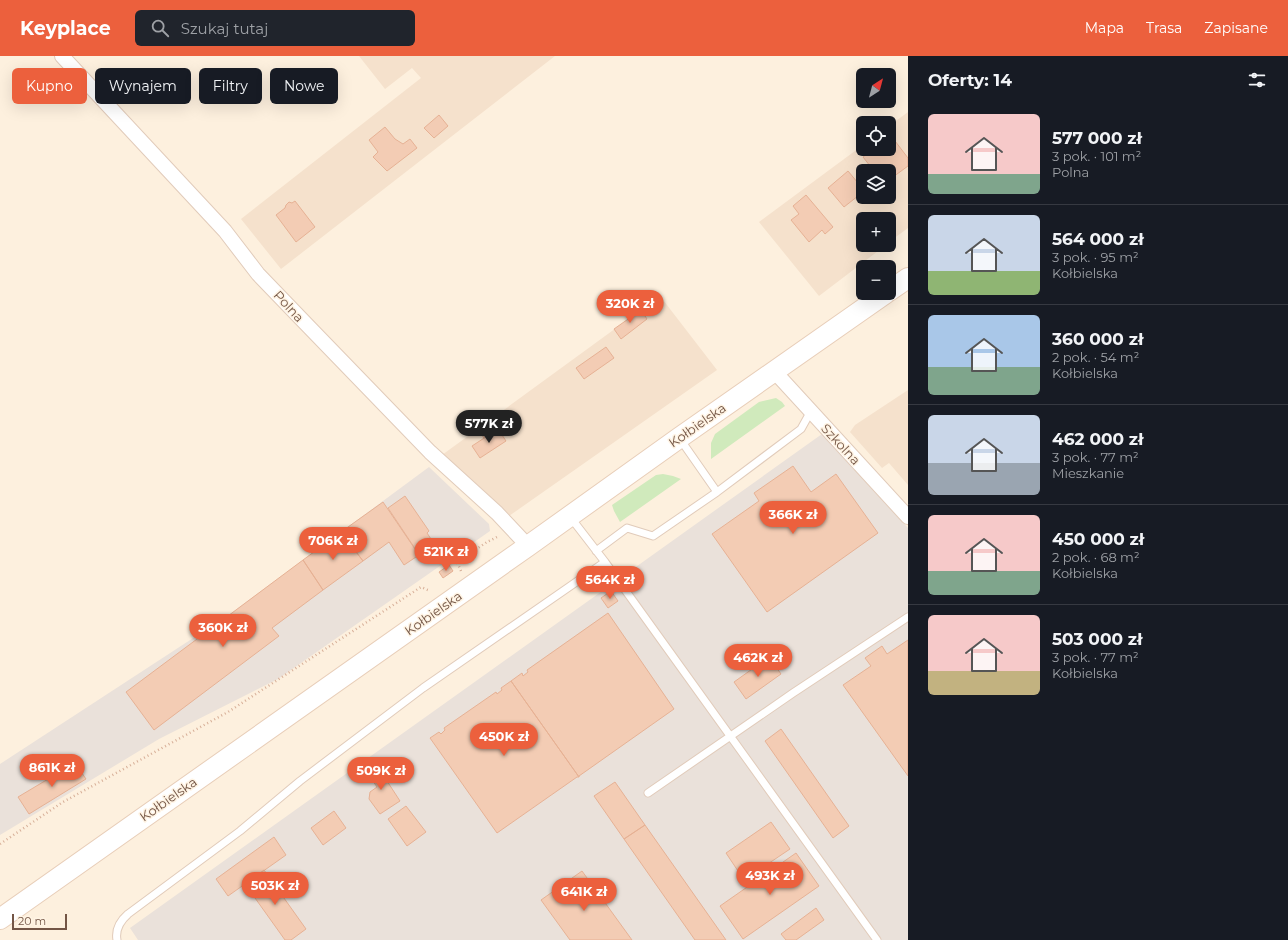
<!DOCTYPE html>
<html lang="pl">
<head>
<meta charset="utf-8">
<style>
  body { margin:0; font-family:Montserrat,sans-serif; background:#20242c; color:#f1f3f6; height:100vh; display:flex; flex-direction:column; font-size:15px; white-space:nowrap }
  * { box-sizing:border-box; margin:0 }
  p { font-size:13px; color:#9ea1a6 }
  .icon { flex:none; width:22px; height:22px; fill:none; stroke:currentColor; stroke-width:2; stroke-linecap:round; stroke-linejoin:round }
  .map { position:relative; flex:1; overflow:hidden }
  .side { display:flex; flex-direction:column; background:#171b24; width:380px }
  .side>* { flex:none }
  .banner { position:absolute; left:12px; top:12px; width:380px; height:36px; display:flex; gap:8px }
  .needle { width:26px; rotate:36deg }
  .controls { position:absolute; left:856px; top:12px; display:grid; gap:8px }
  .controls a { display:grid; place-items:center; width:40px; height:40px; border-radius:6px; background:#171b24; box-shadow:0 4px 16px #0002; font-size:20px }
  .scale { position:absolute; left:12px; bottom:10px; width:55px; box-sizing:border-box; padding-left:4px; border:2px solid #735545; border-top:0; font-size:11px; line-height:14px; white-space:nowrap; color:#735545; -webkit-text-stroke:3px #fff4e4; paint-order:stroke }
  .price { position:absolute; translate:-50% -34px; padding:0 9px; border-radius:14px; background:#ec603d; color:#fff; font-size:13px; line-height:26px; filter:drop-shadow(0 1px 2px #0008) }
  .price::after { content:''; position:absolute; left:50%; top:24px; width:12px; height:9px; margin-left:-6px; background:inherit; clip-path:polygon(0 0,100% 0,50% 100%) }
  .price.on { background:#222; color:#fff }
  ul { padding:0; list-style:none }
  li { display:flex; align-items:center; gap:12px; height:100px; padding:0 20px }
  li+li { border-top:1px solid #363941 }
  li span { display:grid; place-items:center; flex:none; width:112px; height:80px; border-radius:6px; color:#555 }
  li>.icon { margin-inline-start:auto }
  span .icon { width:48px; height:48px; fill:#fffc; stroke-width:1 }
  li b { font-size:17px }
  h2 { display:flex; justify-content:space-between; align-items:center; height:48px; padding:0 20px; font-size:17px }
  .tag { padding:0 14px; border-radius:6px; background:#171b24; box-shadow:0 4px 16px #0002; font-size:14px; line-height:36px }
  .tag.on { background:#ec603d; color:#fff }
  header { display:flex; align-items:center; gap:24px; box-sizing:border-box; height:56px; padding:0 20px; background:#ec603d; color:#fff }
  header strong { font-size:19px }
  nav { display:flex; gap:22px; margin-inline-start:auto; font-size:14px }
  .search { width:280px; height:36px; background:#20242c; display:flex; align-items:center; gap:10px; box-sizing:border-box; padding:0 14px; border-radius:6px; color:#9ea1a6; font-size:15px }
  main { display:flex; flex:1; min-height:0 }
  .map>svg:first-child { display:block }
</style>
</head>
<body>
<header>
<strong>Keyplace</strong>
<div class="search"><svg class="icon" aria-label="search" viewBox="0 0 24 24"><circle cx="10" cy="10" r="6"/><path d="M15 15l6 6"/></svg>Szukaj tutaj</div>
<nav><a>Mapa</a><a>Trasa</a><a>Zapisane</a></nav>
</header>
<main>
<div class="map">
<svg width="908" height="884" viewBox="0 0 908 884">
  <rect width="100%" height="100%" fill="#fdf0de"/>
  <path fill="#f5e1cc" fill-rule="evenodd" d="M359 0H555L281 213 241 163 421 22 412 12 385 33Z
    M908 56V172L889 186V163H863V189H886L819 240 759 166 863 89V93H889V70ZM863 115H889V141H863Z
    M660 240 717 314 509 460 442 399Z
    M908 334V429L889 407 882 412 850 376 855 369Z"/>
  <path fill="#eae1da" d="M822 378 908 472V884H138L130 872Z
    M429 411 489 468 490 475 278 623 159 683 0 779V708L230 558Z"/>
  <path fill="#d0eabc" d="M776 342 782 346 785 350 711 403V387L715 378 759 346Z
    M663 418 673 420 681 423 620 466 614 455 612 449 656 419Z"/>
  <path fill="#f3ccb4" stroke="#e6b194" d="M439 59 448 70 434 82 424 72Z
    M385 71 395 83 403 88 410 83 417 92 387 115 373 101 378 96 369 84Z
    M892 81 908 102V110L893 121 885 111 880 115H874L863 101 872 94 874 96 877 93H889V83Z
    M848 115 863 133V136L844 151 828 132Z
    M806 139 833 171 825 178 822 174 809 186 791 164 799 158 793 150Z
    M295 145 315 171 296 186 276 159 285 152 286 149 289 146 292 147Z
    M641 254 647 263 621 283 614 273Z
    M606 291 614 302 584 323 576 312Z
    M492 366 498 373 484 382 479 375Z
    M498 373 506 385 480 402 472 390Z
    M793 410 811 436 836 418 878 477 767 556 712 478 759 445 754 437Z
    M405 440 429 475 427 477 433 486 418 497 388 452Z
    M383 446 419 499 404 509 389 486 363 505 341 476Z
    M341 476 363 505 323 534 303 504Z
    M303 504 323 534 272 572 279 580 154 674 126 636Z
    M449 509 453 515 443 522 439 516Z
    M611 535 618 545 608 552 601 542Z
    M608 557 674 653 579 720V721L511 625 522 617 523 620 528 616 527 614Z
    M908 584V720L843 629 871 610 865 602 882 590 887 598Z
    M769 601 781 618 746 643 734 626Z
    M511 625 579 721H577L497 777 430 682 439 676 441 678 445 674 444 672 496 636 497 638 502 634 501 632Z
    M781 673 849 770 833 782 765 685Z
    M75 707 86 723 29 758 18 741Z
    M376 708 400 745 380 758 369 743 370 736 377 731 366 715Z
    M615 726 645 769 624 783 594 740Z
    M406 750 426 776 407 790 388 763Z
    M334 755 346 772 323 789 311 772Z
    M771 766 790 793 744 824 726 797Z
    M645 769 726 884H695L624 783Z
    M274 781 286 799 228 840 216 823Z
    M796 797 819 830 743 883 720 850Z
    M264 814 306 873 291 884H285L245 828Z
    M582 815 632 884H570L541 844Z
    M816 852 824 864 796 884H786L781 878Z"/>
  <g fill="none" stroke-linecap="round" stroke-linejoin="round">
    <g stroke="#e1cbba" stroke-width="9">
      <path id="lane" d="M680 383 717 436 801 373 811 355
        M596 495 627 472 653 480 717 436
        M605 506 877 884
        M648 737 793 637 908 561
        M117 884C115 873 120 865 128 858L240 775 300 725 423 632 605 506 571 462"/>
    </g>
    <g stroke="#e1cbba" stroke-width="16">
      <path id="street" d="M62 0 225 175 258 218 310 272 430 396 497 457 528 490
        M774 315 908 461"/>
    </g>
    <g stroke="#e8ceb9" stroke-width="22">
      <path id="secondary" d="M889 235 908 222
        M0 863 528 490 679 382 886 237"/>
    </g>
    <path stroke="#d7af98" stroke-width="2.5" stroke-dasharray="1 3" stroke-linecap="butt" d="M461 515 457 506 487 486 497 481
      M0 788 63 746 228 656 421 531 430 535"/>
    <use href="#lane" stroke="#fff" stroke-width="7"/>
    <use href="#street" stroke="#fff" stroke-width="14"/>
    <use href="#secondary" stroke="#fff" stroke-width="20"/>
  </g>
  <g text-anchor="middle" stroke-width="3" stroke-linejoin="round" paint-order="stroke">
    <g font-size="13" fill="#735545" stroke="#fff4e4">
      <text transform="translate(289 250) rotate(47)" y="5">Polna</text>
      <text transform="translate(697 369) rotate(-35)" y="5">Kołbielska</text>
      <text transform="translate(841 388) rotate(47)" y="5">Szkolna</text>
      <text transform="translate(433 557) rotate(-35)" y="5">Kołbielska</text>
      <text transform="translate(168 743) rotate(-35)" y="5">Kołbielska</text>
    </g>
  </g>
</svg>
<div class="controls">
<a><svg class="needle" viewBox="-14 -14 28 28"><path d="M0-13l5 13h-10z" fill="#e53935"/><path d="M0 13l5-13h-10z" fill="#9ea1a6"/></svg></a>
<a><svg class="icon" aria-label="locate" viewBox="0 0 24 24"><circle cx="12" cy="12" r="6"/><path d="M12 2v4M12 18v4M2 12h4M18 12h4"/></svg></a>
<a><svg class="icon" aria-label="layers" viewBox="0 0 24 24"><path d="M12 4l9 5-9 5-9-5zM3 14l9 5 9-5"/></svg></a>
<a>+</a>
<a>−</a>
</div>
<div class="scale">20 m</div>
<b class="price" style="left:630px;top:268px">320K zł</b>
<b class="price on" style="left:489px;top:388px">577K zł</b>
<b class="price" style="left:793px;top:479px">366K zł</b>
<b class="price" style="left:333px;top:505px">706K zł</b>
<b class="price" style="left:446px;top:516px">521K zł</b>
<b class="price" style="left:610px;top:544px">564K zł</b>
<b class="price" style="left:223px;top:592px">360K zł</b>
<b class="price" style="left:758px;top:622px">462K zł</b>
<b class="price" style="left:504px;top:701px">450K zł</b>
<b class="price" style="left:52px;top:732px">861K zł</b>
<b class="price" style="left:381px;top:735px">509K zł</b>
<b class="price" style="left:770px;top:840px">493K zł</b>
<b class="price" style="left:275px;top:850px">503K zł</b>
<b class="price" style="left:584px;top:856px">641K zł</b>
<div class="banner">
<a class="tag on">Kupno</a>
<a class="tag">Wynajem</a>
<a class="tag">Filtry</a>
<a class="tag">Nowe</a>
</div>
</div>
<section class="side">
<h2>Oferty: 14<svg class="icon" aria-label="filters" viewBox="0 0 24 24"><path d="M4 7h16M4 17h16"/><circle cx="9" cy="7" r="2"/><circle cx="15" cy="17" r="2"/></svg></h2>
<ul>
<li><span style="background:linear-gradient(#f6c9c9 75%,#7fa58c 0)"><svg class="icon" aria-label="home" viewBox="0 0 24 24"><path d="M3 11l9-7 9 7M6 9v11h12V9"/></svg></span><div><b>577 000 zł</b><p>3 pok. · 101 m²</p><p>Polna</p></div></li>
<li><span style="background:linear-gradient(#c9d6e8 70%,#8fb573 0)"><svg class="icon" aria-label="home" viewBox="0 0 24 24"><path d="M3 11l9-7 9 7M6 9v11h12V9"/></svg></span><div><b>564 000 zł</b><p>3 pok. · 95 m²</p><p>Kołbielska</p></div></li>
<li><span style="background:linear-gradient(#a9c7e8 65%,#7fa58c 0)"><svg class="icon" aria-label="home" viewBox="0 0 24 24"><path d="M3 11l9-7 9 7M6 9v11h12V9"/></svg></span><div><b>360 000 zł</b><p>2 pok. · 54 m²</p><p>Kołbielska</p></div></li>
<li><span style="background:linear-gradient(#c9d6e8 60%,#9aa5b1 0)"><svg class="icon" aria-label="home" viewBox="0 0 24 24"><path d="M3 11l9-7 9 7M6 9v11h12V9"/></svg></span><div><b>462 000 zł</b><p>3 pok. · 77 m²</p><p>Mieszkanie</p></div></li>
<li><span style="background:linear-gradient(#f6c9c9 70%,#7fa58c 0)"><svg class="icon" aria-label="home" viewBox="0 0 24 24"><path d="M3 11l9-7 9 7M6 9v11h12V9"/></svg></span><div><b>450 000 zł</b><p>2 pok. · 68 m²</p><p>Kołbielska</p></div></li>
<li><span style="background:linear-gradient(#f6c9c9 70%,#c2b280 0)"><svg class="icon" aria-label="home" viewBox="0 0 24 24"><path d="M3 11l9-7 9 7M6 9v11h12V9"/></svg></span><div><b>503 000 zł</b><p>3 pok. · 77 m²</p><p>Kołbielska</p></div></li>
</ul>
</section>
</main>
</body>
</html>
